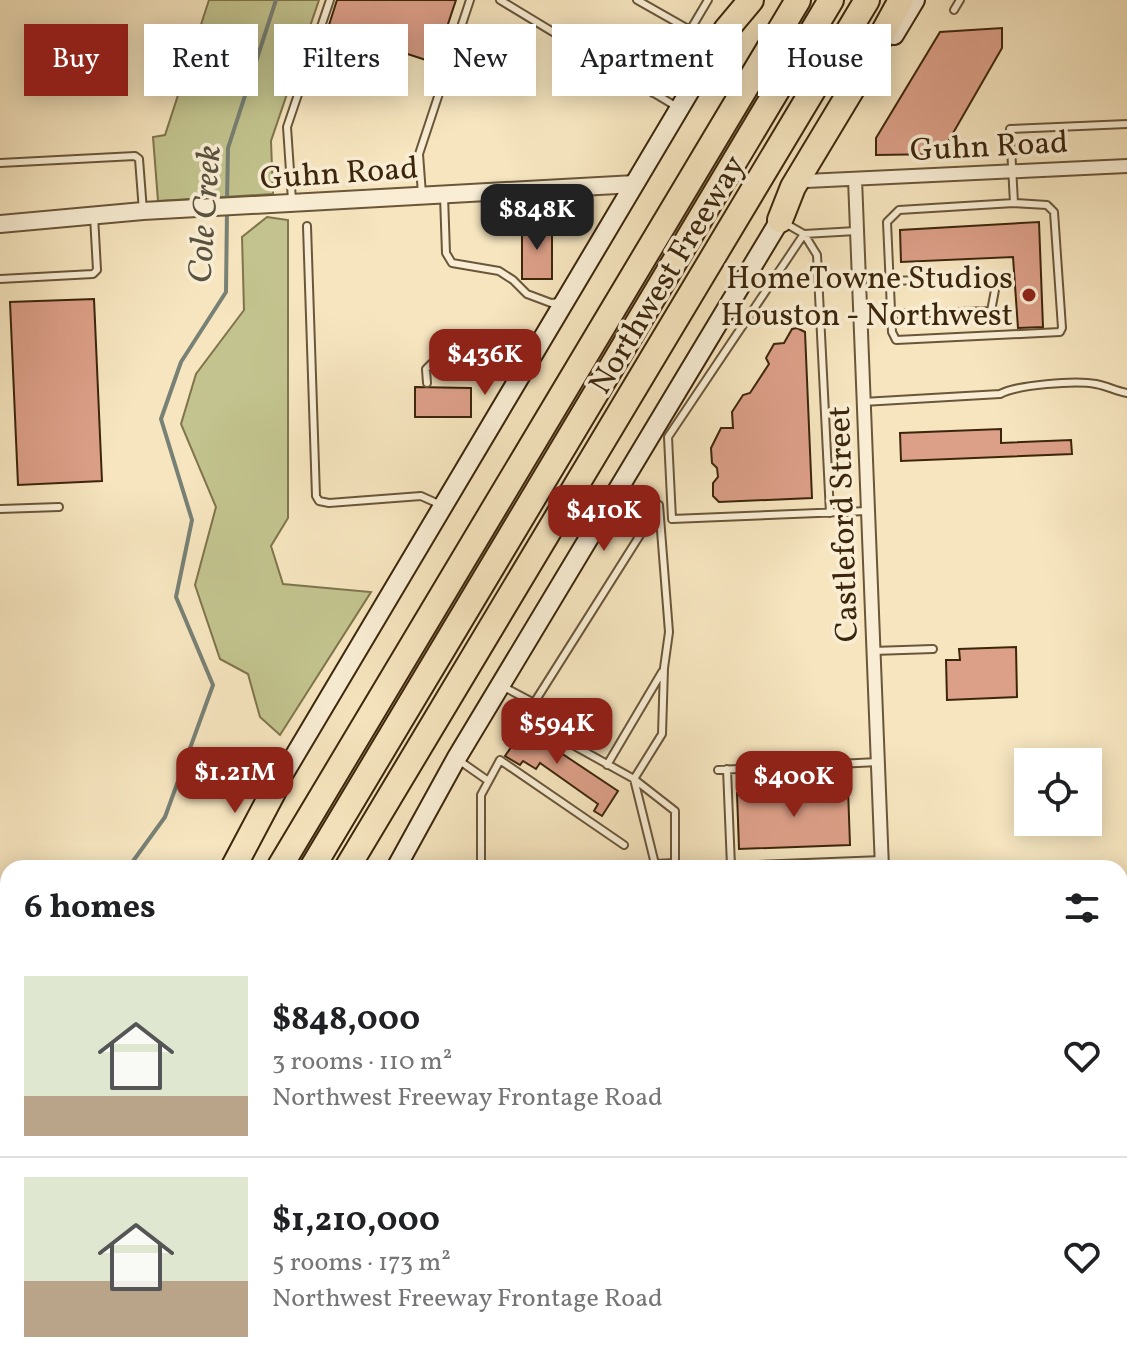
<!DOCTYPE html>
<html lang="en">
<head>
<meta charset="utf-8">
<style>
  body { margin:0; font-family:Vollkorn,serif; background:#f6f6f6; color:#202124; height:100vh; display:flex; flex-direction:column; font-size:30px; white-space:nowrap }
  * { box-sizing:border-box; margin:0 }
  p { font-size:26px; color:#757577 }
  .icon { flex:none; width:44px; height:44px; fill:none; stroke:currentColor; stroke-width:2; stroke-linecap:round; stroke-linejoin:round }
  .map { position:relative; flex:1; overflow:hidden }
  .sheet { position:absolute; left:0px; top:860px; width:1128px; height:512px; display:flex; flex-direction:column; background:#fff; border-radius:24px 24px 0 0; box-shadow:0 4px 20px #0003 }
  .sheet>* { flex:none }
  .top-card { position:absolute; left:24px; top:24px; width:1080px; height:72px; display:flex; gap:16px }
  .tools { position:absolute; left:1014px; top:748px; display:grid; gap:16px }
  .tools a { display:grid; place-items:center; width:88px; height:88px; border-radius:0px; background:#fff; box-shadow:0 4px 20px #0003; font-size:40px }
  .price { position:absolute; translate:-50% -68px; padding:0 18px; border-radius:16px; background:#8f2418; color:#fff; font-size:26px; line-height:52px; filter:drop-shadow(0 2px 4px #0008) }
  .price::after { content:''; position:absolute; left:50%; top:48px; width:24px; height:18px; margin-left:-12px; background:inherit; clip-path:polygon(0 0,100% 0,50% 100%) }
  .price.selected { background:#222; color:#fff }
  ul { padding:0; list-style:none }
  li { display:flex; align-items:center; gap:24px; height:200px; padding:0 24px }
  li+li { border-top:2px solid #e0e0e0 }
  li span { display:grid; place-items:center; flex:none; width:224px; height:160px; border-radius:0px; color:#555 }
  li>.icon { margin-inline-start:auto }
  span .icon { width:96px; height:96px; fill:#fffc; stroke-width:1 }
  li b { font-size:34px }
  h2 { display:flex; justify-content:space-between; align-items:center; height:96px; padding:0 24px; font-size:34px }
  .pill { padding:0 28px; border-radius:0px; background:#fff; box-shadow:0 4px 20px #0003; font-size:28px; line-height:72px }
  .pill.selected { background:#8f2418; color:#fff }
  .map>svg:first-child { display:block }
</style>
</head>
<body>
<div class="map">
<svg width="1127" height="1372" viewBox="0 0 1127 1372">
  <rect width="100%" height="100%" fill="#f6e5bf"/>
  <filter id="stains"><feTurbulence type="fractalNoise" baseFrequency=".0025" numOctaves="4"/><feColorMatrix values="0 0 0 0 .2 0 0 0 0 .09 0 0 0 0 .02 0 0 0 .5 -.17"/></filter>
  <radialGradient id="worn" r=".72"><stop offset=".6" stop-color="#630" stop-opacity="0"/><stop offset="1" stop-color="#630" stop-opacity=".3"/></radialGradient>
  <path fill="#c2c38e" stroke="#7f744c" stroke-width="2" d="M209 0H319L271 141 273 194 158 201 153 137 165 135Z
    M267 217 288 220V518L271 546 283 584 371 592 280 735 260 717 248 674 220 659 195 585 216 507 181 424 196 374 244 310 242 237Z"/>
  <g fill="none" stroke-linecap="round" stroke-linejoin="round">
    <path stroke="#788175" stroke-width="4" d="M227 201 228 148 276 0
      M128 868 165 817 213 685 176 597 192 520 161 419 181 362 226 292 227 210
      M0 944 8 941"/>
  </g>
  <path fill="#dc9f88" stroke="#3c260b" stroke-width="2" d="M337 0H456L435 63 328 28Z
    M1002 28V48L941 154 876 155V138L940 32Z
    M1039 222 1043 327 1018 328 1013 257 901 262 900 230Z
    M522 224H552V279H522Z
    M94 299 102 481 18 485 10 302Z
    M797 328 805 332 812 498 719 502 713 496V483L718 477 717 468 712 463 711 448 721 428H733L732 412 743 395 750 393 769 364 766 358 774 344 784 343 792 329Z
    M415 387 471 388V417H415Z
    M1001 429V443L1071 440 1072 454 901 461 900 433Z
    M1016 647 1017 697 947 700 946 660H960L959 649Z
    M513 721 618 791 602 816 594 811 598 804 540 763 536 769 523 761 520 765 505 756 512 746 503 739Z
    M848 789 850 845 739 849 737 793Z"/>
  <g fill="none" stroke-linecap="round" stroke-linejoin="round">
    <g stroke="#6a5638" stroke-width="10">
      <path id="service" d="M500 0 677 107
        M637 0 690 30
        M954 10 960 0
        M653 93 708 0
        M0 163 135 156 139 159 143 211
        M422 194 419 154 470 0
        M444 196 446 253 452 263 499 271 513 280 527 294 551 303 560 302
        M292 200 287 127 330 0
        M1014 203 1047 205 1054 212 1062 328 1060 332 896 340 892 332 887 222 899 210 1014 203 1010 129 1127 124
        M783 222 804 234 817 255 830 513
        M307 226 316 496 319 501 329 503 421 496 441 505
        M856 231 804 234 668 437 672 519 867 511
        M0 279 93 274 97 270 94 216
        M890 281 983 278 992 281 995 290 991 311 891 314
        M427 383 426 369 432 363 527 360
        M863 402 1000 394C1017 385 1075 380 1096 384 1107 386 1116 391 1127 393
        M0 509 59 507
        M873 651 933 649
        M504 687 534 703 659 505 624 485
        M534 703 535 724 634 779 655 864 675 863V811L634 779 662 734 664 668 669 632 659 505
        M457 759 487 780
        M607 765 662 672
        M727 769 731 866 882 860
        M718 770 878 762
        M481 868V795L500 760 624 845
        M1120 1151H1127
        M987 1364 988 1372
        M1125 1364 1124 1330 1127 1324
        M363 1372 417 1369 425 1372"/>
    </g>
    <g stroke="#6a5638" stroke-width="16">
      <path id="minor" d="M855 179 882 868
        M806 181 1127 166
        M1120 1049H1127"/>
    </g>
    <g stroke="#6a5638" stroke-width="20">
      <path id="tertiary" d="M0 224 143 211 635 184"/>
    </g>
    <g stroke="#3c260b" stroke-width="22">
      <path id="secondary" d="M894 35 915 0
        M273 792 732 20
        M396 868 456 759 786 210
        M0 1243 8 1229
        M85 1372 91 1364"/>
    </g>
    <g stroke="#3c260b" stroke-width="28">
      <path id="motorway" d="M726 30 751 0
        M780 220 793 187 855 84 901 0
        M233 868 278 783
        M279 868 798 0
        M312 868 831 0
        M347 868 867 0
        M0 1281 8 1266
        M0 1334 8 1321
        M10 1372 15 1364
        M42 1372 47 1364
        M62 1372 70 1364"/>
    </g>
    <use href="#service" stroke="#f9eed5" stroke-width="6"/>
    <use href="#minor" stroke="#f9eed5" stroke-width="12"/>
    <use href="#tertiary" stroke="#f9eed5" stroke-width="16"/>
    <use href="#secondary" stroke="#f9eed5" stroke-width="18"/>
    <use href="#motorway" stroke="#f6e5bf" stroke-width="24"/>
  </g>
  <circle fill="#8f2418" stroke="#f9eed5" stroke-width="3" cx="1029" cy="295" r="8"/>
  <g text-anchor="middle" stroke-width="7" stroke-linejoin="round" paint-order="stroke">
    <g font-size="32" fill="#3c260b" stroke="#f9eed5">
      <text transform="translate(989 145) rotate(-3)" y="11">Guhn Road</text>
      <text transform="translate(339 172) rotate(-4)" y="11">Guhn Road</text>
      <text transform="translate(666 274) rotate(-59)" y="11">Northwest Freeway</text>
      <text transform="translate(842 524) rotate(-92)" y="11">Castleford Street</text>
    </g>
    <g font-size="32" fill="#3c260b" stroke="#f9eed5" text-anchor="end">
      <text x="1013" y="288">HomeTowne Studios<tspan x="1013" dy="37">Houston - Northwest</tspan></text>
    </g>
    <g font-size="34" font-style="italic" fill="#5a5340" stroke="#f9eed5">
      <text transform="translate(203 214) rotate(-86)" y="12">Cole Creek</text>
    </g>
  </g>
  <rect width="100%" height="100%" filter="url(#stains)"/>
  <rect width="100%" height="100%" fill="url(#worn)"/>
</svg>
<div class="tools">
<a><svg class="icon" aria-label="locate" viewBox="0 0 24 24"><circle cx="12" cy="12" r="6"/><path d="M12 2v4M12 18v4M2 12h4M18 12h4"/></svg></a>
</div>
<b class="price selected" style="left:537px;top:252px">$848K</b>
<b class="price" style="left:485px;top:397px">$436K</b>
<b class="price" style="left:604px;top:553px">$410K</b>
<b class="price" style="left:557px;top:766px">$594K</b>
<b class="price" style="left:235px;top:815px">$1.21M</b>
<b class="price" style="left:794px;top:819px">$400K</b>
<div class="top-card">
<a class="pill selected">Buy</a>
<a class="pill">Rent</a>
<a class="pill">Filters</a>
<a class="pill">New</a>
<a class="pill">Apartment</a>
<a class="pill">House</a>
</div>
<section class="sheet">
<h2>6 homes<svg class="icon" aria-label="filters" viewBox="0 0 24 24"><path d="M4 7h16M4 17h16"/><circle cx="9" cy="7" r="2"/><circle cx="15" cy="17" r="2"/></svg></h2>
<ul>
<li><span style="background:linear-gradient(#dfe7d0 75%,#b9a48a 0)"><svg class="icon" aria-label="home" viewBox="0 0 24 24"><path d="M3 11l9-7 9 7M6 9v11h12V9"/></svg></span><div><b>$848,000</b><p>3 rooms · 110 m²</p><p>Northwest Freeway Frontage Road</p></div><svg class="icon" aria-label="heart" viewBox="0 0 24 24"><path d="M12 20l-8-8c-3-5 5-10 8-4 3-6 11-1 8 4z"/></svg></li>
<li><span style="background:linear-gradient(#dfe7d0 65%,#b9a48a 0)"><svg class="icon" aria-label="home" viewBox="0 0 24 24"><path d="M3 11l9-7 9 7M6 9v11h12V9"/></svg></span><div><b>$1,210,000</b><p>5 rooms · 173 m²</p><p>Northwest Freeway Frontage Road</p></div><svg class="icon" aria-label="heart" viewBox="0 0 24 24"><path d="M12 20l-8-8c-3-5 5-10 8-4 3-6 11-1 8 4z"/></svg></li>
</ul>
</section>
</div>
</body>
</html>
